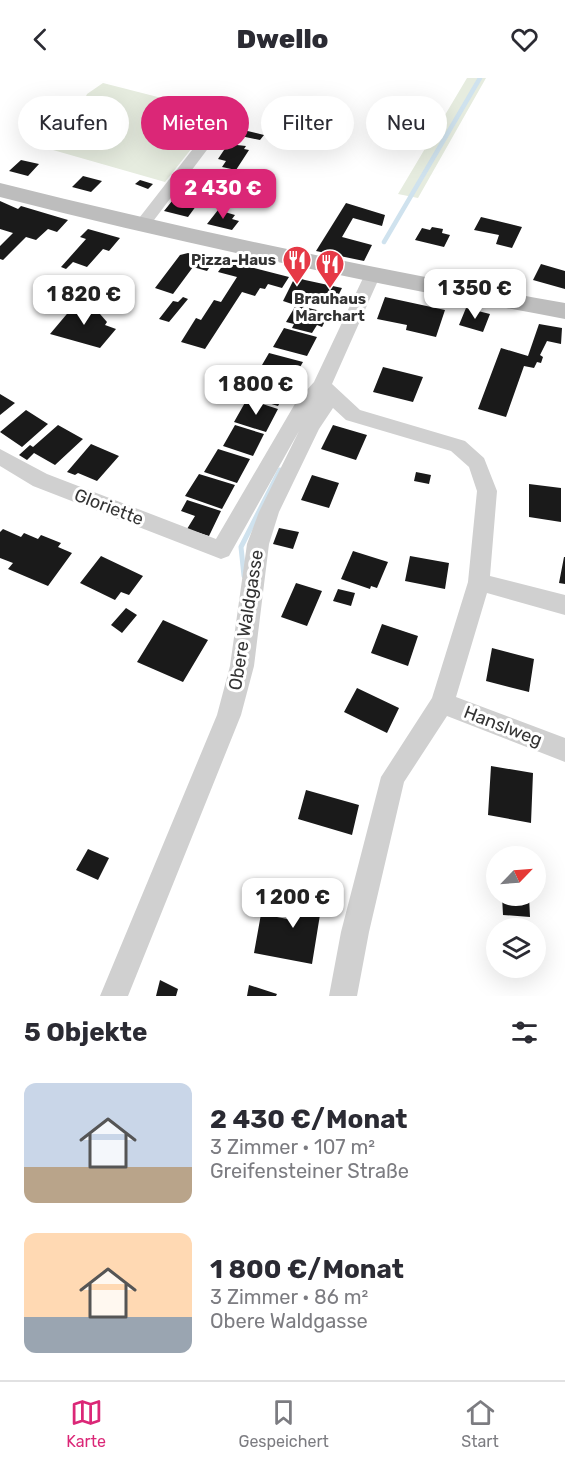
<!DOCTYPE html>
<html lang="de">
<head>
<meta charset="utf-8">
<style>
  body { margin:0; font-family:Rubik,sans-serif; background:#f2f2f3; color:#2b2b33; height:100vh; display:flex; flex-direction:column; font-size:22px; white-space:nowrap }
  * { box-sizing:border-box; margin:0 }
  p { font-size:20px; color:#7c7c81 }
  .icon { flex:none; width:33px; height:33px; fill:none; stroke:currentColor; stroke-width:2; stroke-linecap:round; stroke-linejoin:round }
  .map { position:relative; height:918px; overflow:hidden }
  .side { display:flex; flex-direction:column; background:#fff; flex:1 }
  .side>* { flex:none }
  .hud { position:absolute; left:18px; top:18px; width:530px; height:54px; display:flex; gap:12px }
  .needle { width:39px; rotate:65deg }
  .tools { position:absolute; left:486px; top:768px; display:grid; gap:12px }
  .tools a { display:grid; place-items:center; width:60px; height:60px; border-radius:50%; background:#fff; box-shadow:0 6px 24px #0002; font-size:30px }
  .price { position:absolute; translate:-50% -51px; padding:0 14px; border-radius:12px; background:#fff; color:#222; font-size:20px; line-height:39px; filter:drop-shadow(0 2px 3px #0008) }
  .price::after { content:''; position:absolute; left:50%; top:36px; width:18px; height:14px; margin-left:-9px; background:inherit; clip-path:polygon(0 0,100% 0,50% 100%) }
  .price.active { background:#db2777; color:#fff }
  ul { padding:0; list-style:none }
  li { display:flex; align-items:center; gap:18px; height:150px; padding:0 24px }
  li span { display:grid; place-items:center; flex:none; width:168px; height:120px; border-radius:12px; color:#555 }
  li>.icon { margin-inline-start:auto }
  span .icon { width:72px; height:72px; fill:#fffc; stroke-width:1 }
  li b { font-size:26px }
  h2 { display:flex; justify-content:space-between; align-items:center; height:72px; padding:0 24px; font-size:26px }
  .pill { padding:0 21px; border-radius:27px; background:#fff; box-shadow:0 6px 24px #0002; font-size:21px; line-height:54px }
  .pill.active { background:#db2777; color:#fff }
  header { display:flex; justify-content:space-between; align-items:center; height:78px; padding:0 24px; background:#fff; font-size:27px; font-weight:800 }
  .menu { display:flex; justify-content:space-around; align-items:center; height:84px; border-top:2px solid #e1e1e2; background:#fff; font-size:16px; color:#7c7c81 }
  .menu a { display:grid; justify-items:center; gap:3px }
  .menu .active { color:#db2777 }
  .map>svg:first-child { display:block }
</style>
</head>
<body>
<header><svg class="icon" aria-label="back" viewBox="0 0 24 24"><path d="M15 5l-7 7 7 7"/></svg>Dwello<svg class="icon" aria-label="heart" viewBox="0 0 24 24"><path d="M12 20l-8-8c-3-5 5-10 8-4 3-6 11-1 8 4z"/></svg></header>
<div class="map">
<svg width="565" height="918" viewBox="0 0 565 918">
  <rect width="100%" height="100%" fill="#fff"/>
  <path fill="#e6ecdf" d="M467 0H486L418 120 398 116Z
    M103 5 193 28 185 47 203 56 165 104 46 70 86 37 82 27 87 16Z"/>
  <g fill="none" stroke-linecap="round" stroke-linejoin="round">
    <path stroke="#cfe2ee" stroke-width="4.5" d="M384 164 480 0"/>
    <path stroke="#cfe2ee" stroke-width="5" d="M244 498 241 469 280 392"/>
  </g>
  <path fill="#1a1a1a" d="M160 27H167L177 33 178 39 164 45 156 46 145 38 146 34Z
    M235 50 264 57 260 62 231 56Z
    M228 66 246 68 244 71 249 72 236 92 222 89 226 83 218 81Z
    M21 82 39 86 28 98 9 93Z
    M83 98 102 103 91 114 72 109Z
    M140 102 153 106 148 111 135 106Z
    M176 118 199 124 188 139 164 133Z
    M0 123 18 131 21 128 68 142 57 154 48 151 36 162 26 159 3 182 0 181V168L13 155 0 151Z
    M346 125 385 137 382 148 353 140 342 159 372 167 364 183 316 173Z
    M218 132 235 137 232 141 239 143 232 152 207 146Z
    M481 139 522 149 512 170 496 166 499 157 474 152Z
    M432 149 443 151 442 155 450 157 444 169 415 162 422 150 430 152Z
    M88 151 120 160 109 173 103 171 87 189 73 184 66 191 61 189 86 161 80 159Z
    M188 175 214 183 207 193 193 189 173 216 155 210 180 177Z
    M226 183 289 199 282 210 268 206 265 211 260 210 255 218 242 214 205 271 181 264 196 240 201 242 214 222 221 224 237 199 218 194Z
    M541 186 565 193V211L533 202Z
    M295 199 305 202 342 210 333 228 296 219 292 226 283 223Z
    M183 219 188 221 169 244 159 241 173 223 178 224Z
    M385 219 445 232 436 259 406 252 407 247 377 241Z
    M77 224 104 232 100 236 107 244 105 247 116 251 100 270 50 256Z
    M296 227 329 235 322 249 317 247 312 255 292 250 294 246 286 244Z
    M466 230 490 236 483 254 459 247Z
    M539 246 562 250 561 266 547 263 540 277 543 279 541 285 537 284 534 290 524 288 506 339 478 331 501 270 528 278Z
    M284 250 317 259 307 278 273 269Z
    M269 275 303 284 296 296 292 295 288 303 268 298 273 290 262 287Z
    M383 289 423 299 413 324 373 314Z
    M241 292 290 307 278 328 248 319 252 313 232 307Z
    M0 316 15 325 0 337Z
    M247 321 278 331 266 354 234 344Z
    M26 332 48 346 22 369 0 354Z
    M58 347 83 361 55 387 34 375 27 382 19 377 30 367 33 369Z
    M235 347 264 356 253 378 223 368Z
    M333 347 367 357 356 382 321 371Z
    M91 366 119 378 97 403 78 395 75 397 67 394Z
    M218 371 250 381 237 405 204 394Z
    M416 394 431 397 429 406 414 403Z
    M199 396 235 407 222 431 185 418Z
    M312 397 339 405 329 430 301 422Z
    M529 406 561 410V444L529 439Z
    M187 422 221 433 209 458 187 451 195 438 181 433Z
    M279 450 299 454 293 471 273 466Z
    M3 451 21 459 24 455 38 461 41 457 61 465 58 469 72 475 48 508 8 491 13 485 0 480V454Z
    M353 473 388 484 377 510 371 508 370 511 341 501Z
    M101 478 143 498 129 517 121 514 115 522 80 505Z
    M410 478 449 485 445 511 405 503Z
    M564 479H565V506L559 505Z
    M296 505 322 513 307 548 281 539Z
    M338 511 355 515 351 528 333 523Z
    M126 530 137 537 122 555 111 547Z
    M163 542 208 562 183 604 137 584Z
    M382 546 418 558 408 588 371 575Z
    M492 570 534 581 529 614 486 603Z
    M357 610 399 630 387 655 344 634Z
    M491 688 533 695 531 745 488 737Z
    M306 712 359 727 352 757 298 741Z
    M88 771 109 780 98 802 76 792Z
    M302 802 324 812 312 886 254 875 261 836 293 842Z
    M502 818H529L530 839 503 837Z
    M160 902 178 911 176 918H156Z
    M249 907 277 916 276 918H247Z"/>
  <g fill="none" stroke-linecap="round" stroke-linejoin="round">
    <path fill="#d0d0d0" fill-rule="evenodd" d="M215 48 222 52 148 150H136L134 147 136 144 210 49Z
      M372 193 378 194 380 198 332 306 360 332 465 363 484 380 497 413 490 498 565 517V537L487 515 456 619 565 660V684L447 638 404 704 369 854 357 918H329L341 854 381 699 432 620 468 504 477 413 469 389 451 373 346 342 333 330 319 351 279 434 269 466 254 588 241 637 128 918H100L217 637 230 588 247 466 259 434 299 353 229 478 221 481 33 408 0 388V371L47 396 216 461 296 324 314 304 364 198 366 194Z"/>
    <path fill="#bdbdbd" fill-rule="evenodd" d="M0 105C187 152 375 191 565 225V241C375 206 187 167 0 119Z"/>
  </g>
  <defs>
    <g id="restaurant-pin" transform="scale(1.5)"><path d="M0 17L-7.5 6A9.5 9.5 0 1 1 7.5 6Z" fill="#e63946" stroke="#fff"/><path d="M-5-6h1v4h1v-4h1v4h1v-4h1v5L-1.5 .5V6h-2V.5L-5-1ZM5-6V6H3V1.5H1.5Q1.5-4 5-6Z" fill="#fff"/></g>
  </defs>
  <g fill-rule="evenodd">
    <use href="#restaurant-pin" x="297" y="182"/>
    <use href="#restaurant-pin" x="330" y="186"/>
  </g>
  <g text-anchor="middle" stroke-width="6" stroke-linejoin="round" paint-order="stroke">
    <g font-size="15" font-weight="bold" fill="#333" stroke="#fff" text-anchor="end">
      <text x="276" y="187">Pizza-Haus</text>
      <text x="330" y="226" text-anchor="middle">Brauhaus<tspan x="330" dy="17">Marchart</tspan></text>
    </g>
    <g font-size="18" fill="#333" stroke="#fff">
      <text transform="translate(109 429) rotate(21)" y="6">Gloriette</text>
      <text transform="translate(246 542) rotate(-81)" y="6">Obere Waldgasse</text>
      <text transform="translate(503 648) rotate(21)" y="6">Hanslweg</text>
    </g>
  </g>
</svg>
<div class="tools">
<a><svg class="needle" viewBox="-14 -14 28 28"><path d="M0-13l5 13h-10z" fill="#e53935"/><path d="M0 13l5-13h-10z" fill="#7c7c81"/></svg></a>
<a><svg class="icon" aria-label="layers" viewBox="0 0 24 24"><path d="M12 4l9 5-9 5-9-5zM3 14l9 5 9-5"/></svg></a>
</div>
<b class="price active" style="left:223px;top:142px">2 430 €</b>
<b class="price" style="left:475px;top:242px">1 350 €</b>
<b class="price" style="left:84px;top:248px">1 820 €</b>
<b class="price" style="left:256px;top:338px">1 800 €</b>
<b class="price" style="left:293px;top:851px">1 200 €</b>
<div class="hud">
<a class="pill">Kaufen</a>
<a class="pill active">Mieten</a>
<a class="pill">Filter</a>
<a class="pill">Neu</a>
</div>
</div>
<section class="side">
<h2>5 Objekte<svg class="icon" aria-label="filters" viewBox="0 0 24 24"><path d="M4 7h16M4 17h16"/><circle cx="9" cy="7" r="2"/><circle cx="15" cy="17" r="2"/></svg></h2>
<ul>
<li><span style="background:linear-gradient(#c9d6e8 70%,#b9a48a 0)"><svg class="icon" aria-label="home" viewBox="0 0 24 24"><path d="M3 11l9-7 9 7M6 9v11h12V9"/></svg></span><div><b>2 430 €/Monat</b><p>3 Zimmer · 107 m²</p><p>Greifensteiner Straße</p></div></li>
<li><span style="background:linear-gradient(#ffd9b3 70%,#9aa5b1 0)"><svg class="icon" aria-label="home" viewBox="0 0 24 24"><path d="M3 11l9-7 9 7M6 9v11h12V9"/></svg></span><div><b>1 800 €/Monat</b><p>3 Zimmer · 86 m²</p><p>Obere Waldgasse</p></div></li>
</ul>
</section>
<nav class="menu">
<a class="active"><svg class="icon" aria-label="map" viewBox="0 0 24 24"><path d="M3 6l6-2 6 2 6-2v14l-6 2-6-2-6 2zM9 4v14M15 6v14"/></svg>Karte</a>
<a><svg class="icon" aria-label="saved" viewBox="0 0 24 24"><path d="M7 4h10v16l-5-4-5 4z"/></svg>Gespeichert</a>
<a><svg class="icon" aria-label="home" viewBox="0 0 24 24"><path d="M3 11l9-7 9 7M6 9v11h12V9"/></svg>Start</a>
</nav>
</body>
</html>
